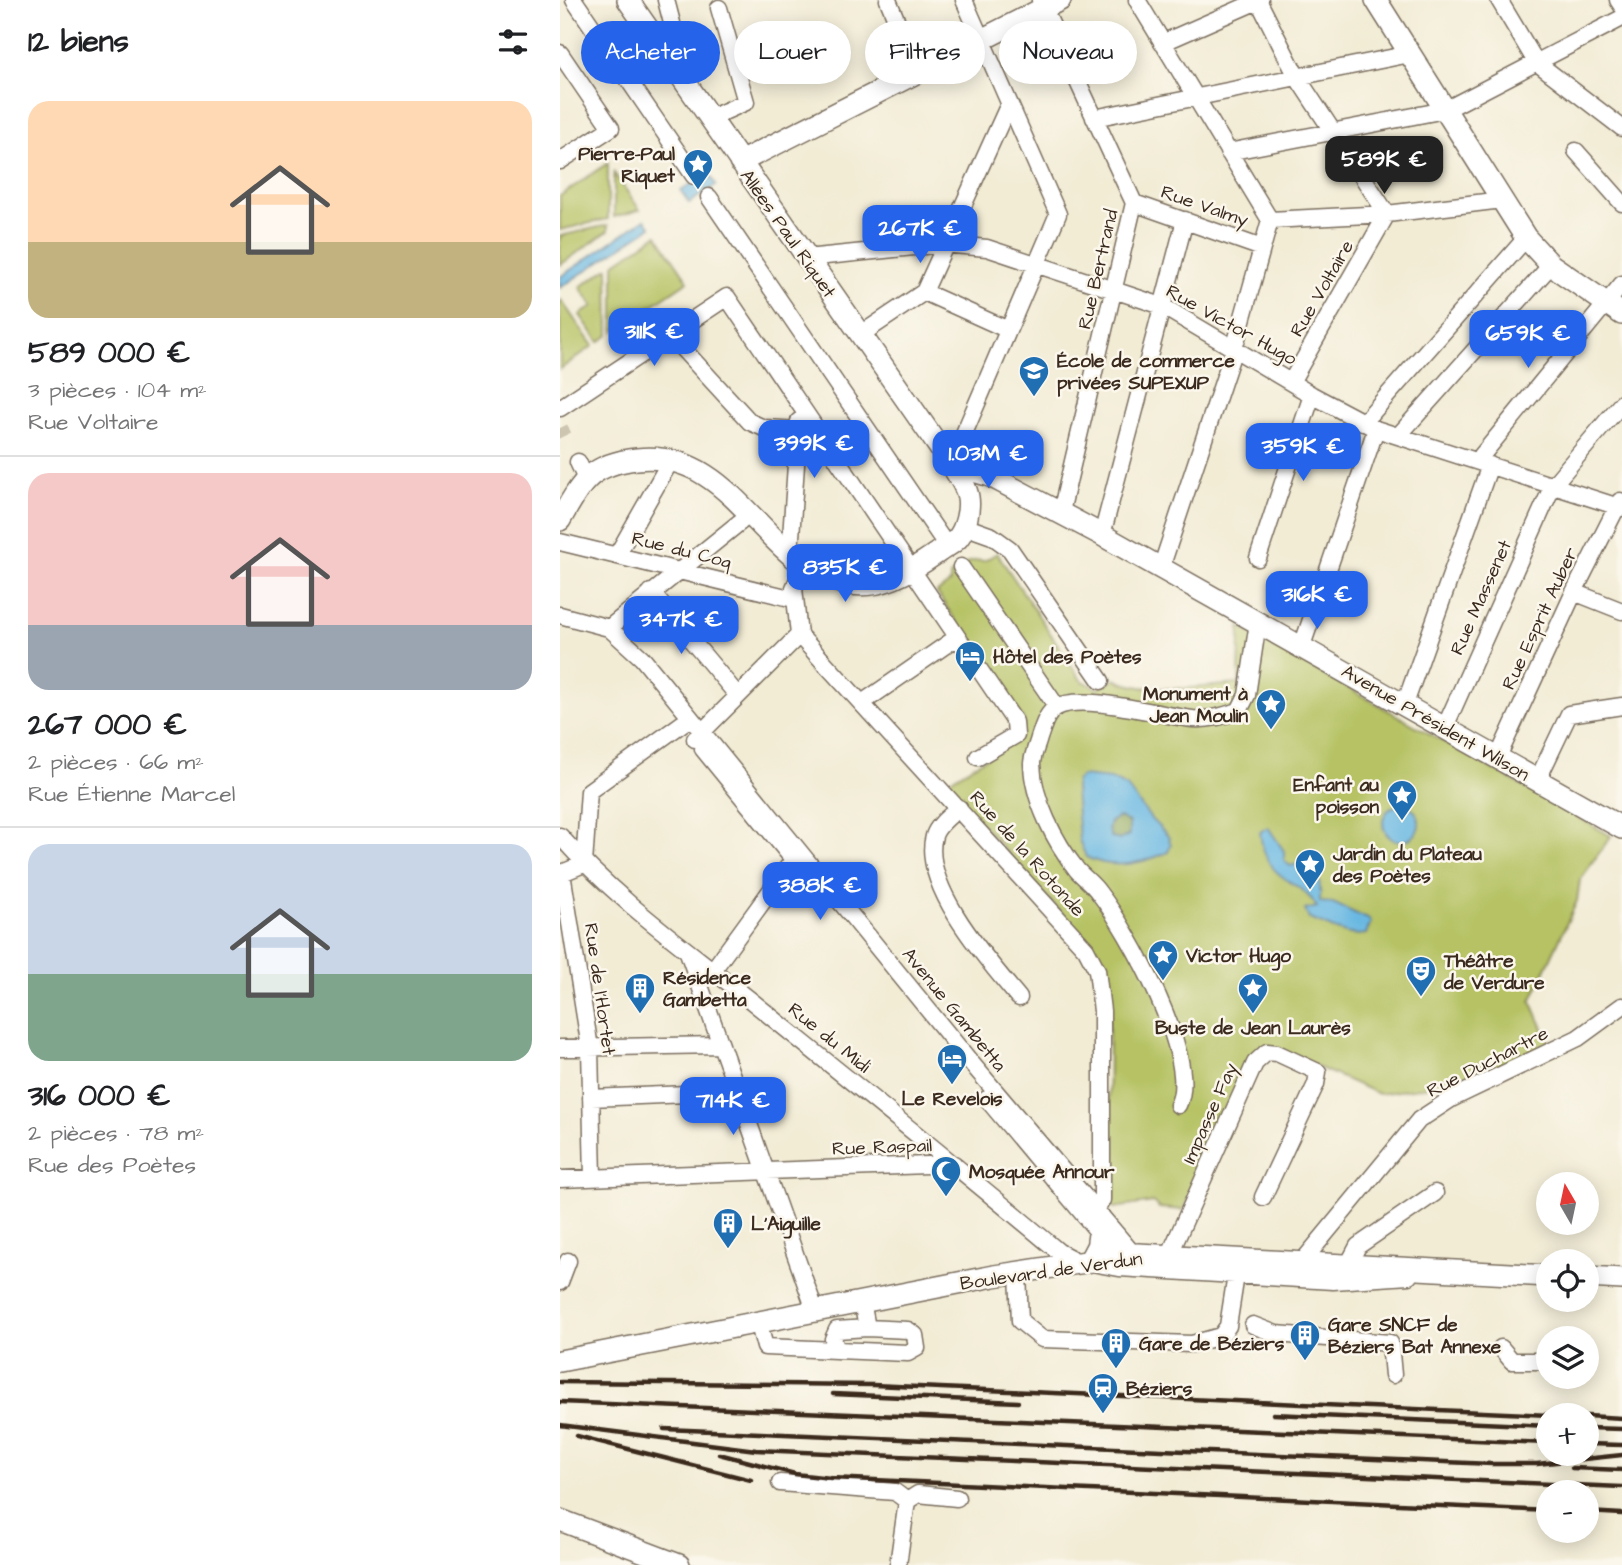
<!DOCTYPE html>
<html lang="fr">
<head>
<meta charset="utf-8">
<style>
  body { margin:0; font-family:"Architects Daughter",sans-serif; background:#f6f6f6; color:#202124; height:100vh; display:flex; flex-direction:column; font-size:26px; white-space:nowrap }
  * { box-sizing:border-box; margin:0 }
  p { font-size:23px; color:#757577 }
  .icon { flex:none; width:38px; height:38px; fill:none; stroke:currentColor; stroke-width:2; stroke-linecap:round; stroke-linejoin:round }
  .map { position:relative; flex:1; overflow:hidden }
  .details { display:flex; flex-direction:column; background:#fff; width:560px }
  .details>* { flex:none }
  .banner { position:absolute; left:21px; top:21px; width:665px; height:63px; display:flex; gap:14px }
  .needle { width:46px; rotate:351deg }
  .controls { position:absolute; left:976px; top:1172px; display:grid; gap:14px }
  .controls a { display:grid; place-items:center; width:63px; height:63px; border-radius:50%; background:#fff; box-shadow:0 4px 18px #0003; font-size:35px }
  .price { position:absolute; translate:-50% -60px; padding:0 16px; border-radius:14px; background:#2563eb; color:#fff; font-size:23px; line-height:46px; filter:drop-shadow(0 2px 4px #0008) }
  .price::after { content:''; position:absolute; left:50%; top:42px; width:21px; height:16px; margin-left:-10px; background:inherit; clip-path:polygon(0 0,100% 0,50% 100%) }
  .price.current { background:#222; color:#fff }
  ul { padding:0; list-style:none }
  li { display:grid; align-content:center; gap:14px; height:371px; padding:0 28px }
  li+li { border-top:2px solid #e0e0e0 }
  li span { display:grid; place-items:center; height:217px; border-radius:21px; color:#555 }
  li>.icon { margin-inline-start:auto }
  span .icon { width:126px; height:126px; fill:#fffc; stroke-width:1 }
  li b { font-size:30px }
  h2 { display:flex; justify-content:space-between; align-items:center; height:84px; padding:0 28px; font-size:30px }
  .pill { padding:0 24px; border-radius:32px; background:#fff; box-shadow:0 4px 18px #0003; font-size:24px; line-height:63px }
  .pill.current { background:#2563eb; color:#fff }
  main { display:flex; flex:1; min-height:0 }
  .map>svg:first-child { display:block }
</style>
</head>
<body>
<main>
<section class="details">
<h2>12 biens<svg class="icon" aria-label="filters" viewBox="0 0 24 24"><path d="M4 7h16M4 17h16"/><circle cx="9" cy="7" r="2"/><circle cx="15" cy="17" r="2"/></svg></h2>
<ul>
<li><span style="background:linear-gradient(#ffd9b3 65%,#c2b280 0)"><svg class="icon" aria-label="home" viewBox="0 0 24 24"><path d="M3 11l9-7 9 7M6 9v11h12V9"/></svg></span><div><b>589 000 €</b><p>3 pièces · 104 m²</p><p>Rue Voltaire</p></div></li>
<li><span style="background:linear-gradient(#f6c9c9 70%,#9aa5b1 0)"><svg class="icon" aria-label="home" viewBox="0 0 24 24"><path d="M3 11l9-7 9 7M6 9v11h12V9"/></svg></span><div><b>267 000 €</b><p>2 pièces · 66 m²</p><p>Rue Étienne Marcel</p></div></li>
<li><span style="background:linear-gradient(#c9d6e8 60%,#7fa58c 0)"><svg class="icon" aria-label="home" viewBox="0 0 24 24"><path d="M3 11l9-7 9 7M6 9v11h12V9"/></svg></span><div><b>316 000 €</b><p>2 pièces · 78 m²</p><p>Rue des Poètes</p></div></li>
</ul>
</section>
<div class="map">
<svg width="1062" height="1565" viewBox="0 0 1062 1565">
  <rect width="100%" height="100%" fill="#fbf7ec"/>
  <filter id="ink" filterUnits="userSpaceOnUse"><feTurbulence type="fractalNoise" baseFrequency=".0143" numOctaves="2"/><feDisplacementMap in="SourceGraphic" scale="14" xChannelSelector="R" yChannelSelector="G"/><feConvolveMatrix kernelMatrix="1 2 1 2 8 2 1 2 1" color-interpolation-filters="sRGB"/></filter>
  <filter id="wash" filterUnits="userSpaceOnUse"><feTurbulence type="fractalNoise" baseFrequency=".00686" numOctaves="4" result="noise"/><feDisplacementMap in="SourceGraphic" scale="28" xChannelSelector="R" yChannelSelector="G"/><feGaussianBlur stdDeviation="1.57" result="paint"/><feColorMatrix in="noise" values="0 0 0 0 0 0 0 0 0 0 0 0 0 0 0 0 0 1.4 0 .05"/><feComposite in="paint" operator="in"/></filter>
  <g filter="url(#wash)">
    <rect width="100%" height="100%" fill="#f2ecd5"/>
    <path fill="#b6c264" stroke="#787641" stroke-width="2" d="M48 163V219L0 230V196Z
      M54 173 80 210 54 217Z
      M48 225V231L0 265V236Z
      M97 235 128 281 54 331V264Z
      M48 268 49 335 39 342 20 315 33 306 20 287Z
      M1 300 33 346 0 369V301Z
      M437 553 521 680 538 689 555 679C586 696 644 686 679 684L680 627 1051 836 1020 880 1017 901 971 1001 990 1044 932 1074 912 1080 819 1094 721 1051 702 1048 623 1210 599 1208 594 1202 554 1208 548 1202 549 1016 547 976 541 957 385 783 452 742 464 721 377 593 390 583V576C398 567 411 558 424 561Z"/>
    <path fill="#90a85a" stroke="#66693c" stroke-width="2" d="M548 829a11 11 0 1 1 22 0a11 11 0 1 1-22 0Z"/>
    <path fill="#68b7e2" stroke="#527080" stroke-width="2" fill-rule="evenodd" d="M148 172 156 185 129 203 121 191Z
      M85 219 91 227 0 288V277Z
      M522 776 551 779 567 787 592 820 608 836 611 845 608 852C582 864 552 870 526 857L519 840 515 789 516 781ZM559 817 569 822V835L559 840 551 837 548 829 550 822Z
      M823 823a18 18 0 1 1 36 0a18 18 0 1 1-36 0Z
      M708 827 724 851V860L730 866 742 863C761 875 761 881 760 902L773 903 808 919 811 922 806 934C786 938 768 925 749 919L745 910 757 907C738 875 706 886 700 832Z"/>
  </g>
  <g filter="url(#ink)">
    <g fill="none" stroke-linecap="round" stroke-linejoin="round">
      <path stroke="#cdc5b0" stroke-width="16" stroke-dasharray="16 8" stroke-linecap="butt" d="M0 428 4 436"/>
      <g stroke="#7b6e5e" stroke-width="19">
        <path id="minor" d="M14 0 134 176
          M328 0 358 72
          M480 0 574 203 501 512
          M577 0 710 220
          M698 0 737 77 827 214 731 382
          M939 0 976 62 1062 128
          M1058 0 1062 6
          M602 43 700 0
          M0 53 51 128 0 161
          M105 54 112 23 106 0
          M150 118 186 102 159 8
          M534 118 850 54
          M1016 151 1062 203
          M668 152 885 110 1062 18
          M149 197 387 546
          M574 203 702 248
          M710 220 827 214 942 200
          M246 258 383 244 427 248 602 306 752 395 816 429 1062 508
          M364 292 446 329
          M110 335 190 422 204 428 239 430
          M300 335 364 292 449 104
          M0 408 167 297 455 722 456 735 418 757
          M804 422 966 238
          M839 435 991 265
          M918 460 1062 284
          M18 462 25 477
          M391 464 498 214 404 0
          M404 526 432 536 450 549 541 681
          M542 535 625 220
          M0 542 234 599
          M230 552 239 421
          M57 555 111 460
          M698 558 752 395
          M245 564 234 588 239 635 526 949 537 970 542 1011V1200L531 1219
          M401 567 497 707
          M601 568 674 349 710 220
          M91 592 178 696
          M1014 592 1062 611
          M0 615 49 628 82 658 413 1065 574 1255
          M49 628 190 514
          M742 646 816 429
          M302 703 396 638
          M845 704 930 465
          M885 727 993 485 1062 403
          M135 739 239 635
          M143 749 259 891
          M938 757 1014 592 1060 501
          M978 779 1009 714 1062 706
          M399 808C391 815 377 825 374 836 360 885 429 962 459 998
          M0 836C56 900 124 947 189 999 293 1083 397 1166 499 1252L520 1263
          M24 864 2 873 30 1048 33 1178
          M24 864 29 791 123 723
          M128 952 255 1310
          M153 970 238 853
          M0 1048 159 1045
          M31 1098 176 1092
          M427 1099 559 1257
          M618 1105C641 1061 568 930 539 893 533 884 524 878 517 870 495 842 473 800 472 764 472 756 477 746 479 738 483 727 486 713 497 707 524 693 601 716 633 719 650 720 663 716 679 711L687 695 698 622
          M0 1179 394 1164
          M537 1230 535 1245 526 1262 559 1268 773 1281 849 1276
          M609 1256 695 1063 707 1052 717 1053 758 1072 756 1084 703 1197
          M742 1262 859 1120 891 1099 1018 1038 1062 1006
          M788 1265 798 1246 875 1193
          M458 1273 460 1321 482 1339 632 1344 661 1336 668 1326 676 1275
          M0 1282 8 1261
          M198 1321 205 1347 348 1353 357 1348 355 1335 348 1330 307 1328 302 1301
          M693 1325 716 1334 830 1343 833 1375
          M941 1348 952 1361H987
          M277 1350 273 1339 277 1330 307 1328
          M220 1483 335 1492 347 1501
          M338 1565 347 1501 358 1494 397 1498"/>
      </g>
      <g stroke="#7b6e5e" stroke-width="24">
        <path id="major" d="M816 0 966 238 991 265 1062 314
          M180 162 500 0
          M391 464 430 476 542 535 1062 828
          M0 520C22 482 30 464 77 459 174 448 202 565 284 583 319 591 350 572 377 553 383 548 393 544 398 538 406 528 410 509 408 497 406 485 397 474 391 464L68 0
          M1027 1277 1062 1279
          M0 1361 434 1276 578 1254 989 1276
          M0 1520 119 1565"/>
      </g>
      <use href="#minor" stroke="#fff" stroke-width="16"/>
      <use href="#major" stroke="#fff" stroke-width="21"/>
      <path stroke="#3b2a1e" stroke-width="4.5" d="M0 1382 313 1385 1012 1416
        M273 1394 458 1402
        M0 1402 989 1443
        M713 1414 989 1426
        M1027 1416 1062 1418
        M0 1425 196 1450 1062 1487
        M1027 1428 1062 1429
        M104 1429 932 1464H977L1062 1455
        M17 1436 191 1480
        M1027 1444 1062 1445
        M159 1454 235 1474 271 1478 989 1511
        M1012 1468 1062 1470
        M1027 1512 1062 1514"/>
    </g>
  </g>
  <defs>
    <g id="sight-pin" transform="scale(1.575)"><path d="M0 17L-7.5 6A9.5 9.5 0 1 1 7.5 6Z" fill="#1f6fb2" stroke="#fbf7ec"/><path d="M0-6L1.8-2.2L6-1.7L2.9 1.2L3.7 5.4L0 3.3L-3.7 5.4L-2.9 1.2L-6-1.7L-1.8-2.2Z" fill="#fff"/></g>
    <g id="university-pin" transform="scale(1.575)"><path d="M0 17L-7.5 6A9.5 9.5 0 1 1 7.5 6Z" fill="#1f6fb2" stroke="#fbf7ec"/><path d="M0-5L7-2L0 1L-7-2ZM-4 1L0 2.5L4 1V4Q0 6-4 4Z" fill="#fff"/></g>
    <g id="hotel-pin" transform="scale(1.575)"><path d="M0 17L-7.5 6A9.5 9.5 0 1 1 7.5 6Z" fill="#1f6fb2" stroke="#fbf7ec"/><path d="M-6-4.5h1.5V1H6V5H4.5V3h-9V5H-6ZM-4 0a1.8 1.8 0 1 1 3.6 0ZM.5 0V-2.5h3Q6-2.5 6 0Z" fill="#fff"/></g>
    <g id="theatre-pin" transform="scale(1.575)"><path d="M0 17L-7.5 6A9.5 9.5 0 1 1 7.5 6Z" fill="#1f6fb2" stroke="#fbf7ec"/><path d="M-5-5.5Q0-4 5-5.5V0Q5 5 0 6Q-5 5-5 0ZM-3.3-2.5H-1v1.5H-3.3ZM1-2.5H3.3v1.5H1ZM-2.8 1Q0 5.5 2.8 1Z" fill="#fff"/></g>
    <g id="building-pin" transform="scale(1.575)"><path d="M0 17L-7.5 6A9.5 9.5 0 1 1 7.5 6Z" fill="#1f6fb2" stroke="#fbf7ec"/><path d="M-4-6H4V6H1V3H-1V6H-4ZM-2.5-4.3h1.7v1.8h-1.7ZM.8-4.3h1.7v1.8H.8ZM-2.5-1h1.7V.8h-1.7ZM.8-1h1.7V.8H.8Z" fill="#fff"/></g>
    <g id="mosque-pin" transform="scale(1.575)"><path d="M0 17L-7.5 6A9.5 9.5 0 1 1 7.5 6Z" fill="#1f6fb2" stroke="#fbf7ec"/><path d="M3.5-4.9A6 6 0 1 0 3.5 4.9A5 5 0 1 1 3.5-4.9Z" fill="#fff"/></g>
    <g id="station-pin" transform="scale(1.575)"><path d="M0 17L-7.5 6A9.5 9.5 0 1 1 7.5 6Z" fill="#1f6fb2" stroke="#fbf7ec"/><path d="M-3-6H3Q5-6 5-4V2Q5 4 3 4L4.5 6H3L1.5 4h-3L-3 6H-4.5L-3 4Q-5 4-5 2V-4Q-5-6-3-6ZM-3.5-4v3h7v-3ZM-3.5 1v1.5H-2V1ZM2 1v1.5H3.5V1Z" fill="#fff"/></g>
  </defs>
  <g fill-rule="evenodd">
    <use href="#sight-pin" x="138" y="164"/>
    <use href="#university-pin" x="474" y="371"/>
    <use href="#hotel-pin" x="410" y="656"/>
    <use href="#sight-pin" x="711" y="704"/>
    <use href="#sight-pin" x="842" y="795"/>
    <use href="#sight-pin" x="750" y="864"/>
    <use href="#sight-pin" x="603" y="955"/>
    <use href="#theatre-pin" x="861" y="971"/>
    <use href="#building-pin" x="80" y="988"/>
    <use href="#sight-pin" x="693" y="988"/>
    <use href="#hotel-pin" x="392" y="1059"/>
    <use href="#mosque-pin" x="386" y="1171"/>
    <use href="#building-pin" x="168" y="1223"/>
    <use href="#building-pin" x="745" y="1335"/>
    <use href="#building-pin" x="556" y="1343"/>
    <use href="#station-pin" x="543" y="1388"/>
  </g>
  <g text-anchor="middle" stroke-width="5" stroke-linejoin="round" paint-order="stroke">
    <g font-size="19" font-weight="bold" fill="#3b2a1e" stroke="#fbf7ec" text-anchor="start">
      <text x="115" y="160" text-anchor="end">Pierre-Paul<tspan x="115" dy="22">Riquet</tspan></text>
      <text x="497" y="367">École de commerce<tspan x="497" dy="22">privées SUPEXUP</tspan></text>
      <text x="433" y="663">Hôtel des Poètes</text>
      <text x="688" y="700" text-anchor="end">Monument à<tspan x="688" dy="22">Jean Moulin</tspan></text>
      <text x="819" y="791" text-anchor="end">Enfant au<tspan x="819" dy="22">poisson</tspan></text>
      <text x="773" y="860">Jardin du Plateau<tspan x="773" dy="22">des Poètes</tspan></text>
      <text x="626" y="962">Victor Hugo</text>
      <text x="884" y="967">Théâtre<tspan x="884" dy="22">de Verdure</tspan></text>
      <text x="103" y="984">Résidence<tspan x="103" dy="22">Gambetta</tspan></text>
      <text x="693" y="1034" text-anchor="middle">Buste de Jean Laurès</text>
      <text x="392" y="1105" text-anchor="middle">Le Revelois</text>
      <text x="409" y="1178">Mosquée Annour</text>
      <text x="191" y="1230">L'Aiguille</text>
      <text x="768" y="1331">Gare SNCF de<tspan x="768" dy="22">Béziers Bat Annexe</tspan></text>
      <text x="579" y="1350">Gare de Béziers</text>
      <text x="566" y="1395">Béziers</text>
    </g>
    <g font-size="19" fill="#3b2a1e" stroke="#fbf7ec">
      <text transform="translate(645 205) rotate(19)" y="7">Rue Valmy</text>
      <text transform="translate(229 233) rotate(55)" y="7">Allées Paul Riquet</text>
      <text transform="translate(537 269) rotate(-77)" y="7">Rue Bertrand</text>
      <text transform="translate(761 288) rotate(-60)" y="7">Rue Voltaire</text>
      <text transform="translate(672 324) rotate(29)" y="7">Rue Victor Hugo</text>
      <text transform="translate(122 549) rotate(14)" y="7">Rue du Coq</text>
      <text transform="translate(920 597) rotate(-66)" y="7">Rue Massenet</text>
      <text transform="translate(979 618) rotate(-65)" y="7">Rue Esprit Auber</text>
      <text transform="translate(876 722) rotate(30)" y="7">Avenue Président Wilson</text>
      <text transform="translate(468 853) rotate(48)" y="7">Rue de la Rotonde</text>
      <text transform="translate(41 989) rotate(82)" y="7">Rue de l'Hortet</text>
      <text transform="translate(395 1009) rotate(51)" y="7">Avenue Gambetta</text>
      <text transform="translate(270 1037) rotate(39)" y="7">Rue du Midi</text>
      <text transform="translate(927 1061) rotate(-27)" y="7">Rue Duchartre</text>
      <text transform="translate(649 1113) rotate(-66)" y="7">Impasse Fay</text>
      <text transform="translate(322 1146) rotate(-2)" y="7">Rue Raspail</text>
      <text transform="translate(491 1270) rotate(-8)" y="7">Boulevard de Verdun</text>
    </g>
  </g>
</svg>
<div class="controls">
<a><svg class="needle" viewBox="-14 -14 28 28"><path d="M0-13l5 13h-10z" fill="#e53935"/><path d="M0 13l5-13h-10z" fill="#757577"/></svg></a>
<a><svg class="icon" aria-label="locate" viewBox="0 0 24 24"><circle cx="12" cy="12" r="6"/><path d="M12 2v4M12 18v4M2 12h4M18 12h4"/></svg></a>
<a><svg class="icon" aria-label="layers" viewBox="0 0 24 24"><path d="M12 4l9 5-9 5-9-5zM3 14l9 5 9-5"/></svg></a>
<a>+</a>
<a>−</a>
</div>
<b class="price current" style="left:824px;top:196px">589K €</b>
<b class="price" style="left:360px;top:265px">267K €</b>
<b class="price" style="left:94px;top:368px">311K €</b>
<b class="price" style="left:968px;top:370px">659K €</b>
<b class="price" style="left:254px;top:480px">399K €</b>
<b class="price" style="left:743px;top:483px">359K €</b>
<b class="price" style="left:428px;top:490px">1.03M €</b>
<b class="price" style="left:285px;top:604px">835K €</b>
<b class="price" style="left:757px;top:631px">316K €</b>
<b class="price" style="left:121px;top:656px">347K €</b>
<b class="price" style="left:260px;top:922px">388K €</b>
<b class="price" style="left:173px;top:1137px">714K €</b>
<div class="banner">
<a class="pill current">Acheter</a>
<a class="pill">Louer</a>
<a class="pill">Filtres</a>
<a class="pill">Nouveau</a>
</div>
</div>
</main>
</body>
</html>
